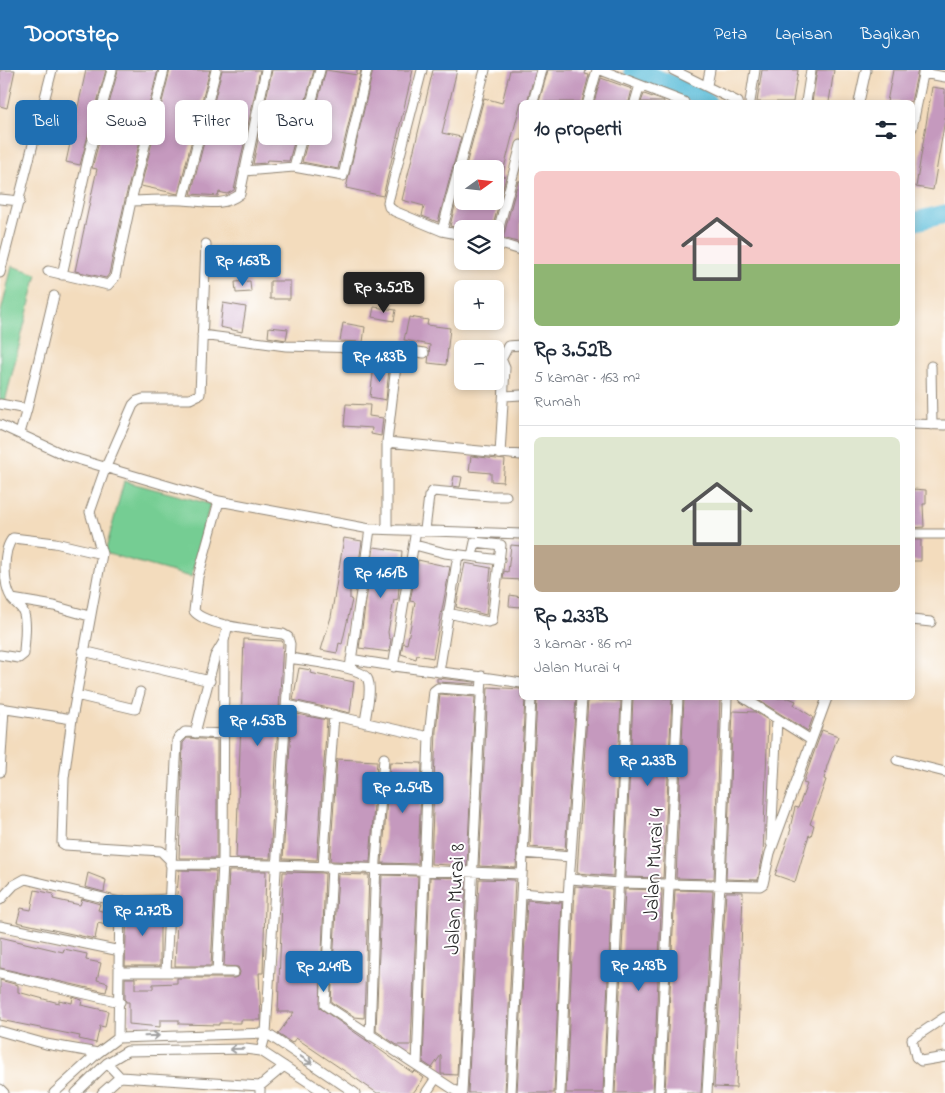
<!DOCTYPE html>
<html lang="id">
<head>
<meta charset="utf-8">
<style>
  body { margin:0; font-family:"Indie Flower",sans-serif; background:#f2f2f3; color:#1f2937; height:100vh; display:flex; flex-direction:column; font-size:19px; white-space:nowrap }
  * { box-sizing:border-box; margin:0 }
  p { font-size:16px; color:#747a83 }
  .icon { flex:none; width:28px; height:28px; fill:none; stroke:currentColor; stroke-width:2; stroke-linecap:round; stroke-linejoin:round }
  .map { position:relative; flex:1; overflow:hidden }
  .details { position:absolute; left:519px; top:30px; width:396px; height:600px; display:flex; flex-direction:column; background:#fff; border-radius:8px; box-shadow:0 2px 8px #0003 }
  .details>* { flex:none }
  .banner { position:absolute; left:15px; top:30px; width:429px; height:45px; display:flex; gap:10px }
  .needle { width:32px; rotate:75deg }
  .fabs { position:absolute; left:454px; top:90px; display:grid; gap:10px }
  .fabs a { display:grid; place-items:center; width:50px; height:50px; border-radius:8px; background:#fff; box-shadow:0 2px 8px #0003; font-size:25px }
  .price { position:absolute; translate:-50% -42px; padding:0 11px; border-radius:5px; background:#1f6fb2; color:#fff; font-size:16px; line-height:32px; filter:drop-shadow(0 1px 2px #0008) }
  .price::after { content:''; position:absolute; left:50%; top:30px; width:15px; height:11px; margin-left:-8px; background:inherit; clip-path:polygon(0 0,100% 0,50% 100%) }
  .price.current { background:#222; color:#fff }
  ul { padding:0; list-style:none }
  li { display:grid; align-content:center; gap:10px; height:265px; padding:0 15px }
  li+li { border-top:1px solid #e0e1e3 }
  li span { display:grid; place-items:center; height:155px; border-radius:8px; color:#555 }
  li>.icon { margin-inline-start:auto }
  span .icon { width:90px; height:90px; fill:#fffc; stroke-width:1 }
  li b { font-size:21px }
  h2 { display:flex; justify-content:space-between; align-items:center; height:60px; padding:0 15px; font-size:21px }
  .chip { padding:0 18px; border-radius:8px; background:#fff; box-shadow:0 2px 8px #0003; font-size:18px; line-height:45px }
  .chip.current { background:#1f6fb2; color:#fff }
  header { display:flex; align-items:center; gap:30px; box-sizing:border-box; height:70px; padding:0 25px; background:#1f6fb2; color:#fff }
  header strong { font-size:24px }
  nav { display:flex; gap:28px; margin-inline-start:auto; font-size:18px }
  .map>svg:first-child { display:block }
</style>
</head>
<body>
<header>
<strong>Doorstep</strong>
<nav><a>Peta</a><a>Lapisan</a><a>Bagikan</a></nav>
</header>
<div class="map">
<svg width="945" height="1023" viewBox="0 0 945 1023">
  <rect width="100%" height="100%" fill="#fff"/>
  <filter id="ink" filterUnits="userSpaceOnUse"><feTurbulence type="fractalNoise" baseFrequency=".02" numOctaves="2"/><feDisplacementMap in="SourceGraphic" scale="10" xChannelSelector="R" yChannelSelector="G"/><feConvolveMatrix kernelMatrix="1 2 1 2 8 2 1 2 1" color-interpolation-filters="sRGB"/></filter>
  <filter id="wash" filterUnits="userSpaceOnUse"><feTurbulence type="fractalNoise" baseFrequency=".0096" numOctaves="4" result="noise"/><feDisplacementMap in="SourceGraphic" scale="20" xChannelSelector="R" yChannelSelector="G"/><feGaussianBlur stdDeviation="1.12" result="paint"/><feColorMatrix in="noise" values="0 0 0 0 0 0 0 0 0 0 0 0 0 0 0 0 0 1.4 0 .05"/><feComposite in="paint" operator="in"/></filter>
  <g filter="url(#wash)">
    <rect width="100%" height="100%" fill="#f3dcbd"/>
    <path fill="#75cd93" stroke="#507c5f" d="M12 196 37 204 5 332 0 331V246Z
      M124 411 210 434 191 507 105 483Z"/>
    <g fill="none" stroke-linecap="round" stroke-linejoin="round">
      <path stroke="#5bbdd9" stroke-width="19" d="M633 0 689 21 707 32
        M912 152 945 144"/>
    </g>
    <g id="blocks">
      <path fill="#c599be" d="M0 0H15L7 38 0 36Z
        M86 0H106L80 95 66 92Z
        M118 0H158L125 130 109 204 106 208 75 201 97 99 92 98Z
        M170 0H210L178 124 141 116Z
        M222 0H260L234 120 227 124 219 122 218 126 191 124Z
        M272 0H314L289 91 267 90 266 93 253 94Z
        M326 0 357 5V0H361L338 99 302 92Z
        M373 0H413L383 126 346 118Z
        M433 0H457L442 63 461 67 438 152 422 146 424 136 402 130Z
        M510 0H536L527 32H521L502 106 506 107 492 159H463L450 156 462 108V131H495V99H465L484 28 502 33Z
        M548 0H586L585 4 589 5 582 32H539Z
        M762 0H798L793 32H757Z
        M817 0H834L829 32H812Z
        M893 0H918L911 32H887Z
        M601 8 632 19 629 32H594Z
        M932 17 945 19V50L933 120 916 117Z
        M644 24 664 31V32H641Z
        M518 111H521V173L503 168Z
        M250 211 251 222 236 223 235 212Z
        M270 211H290V229H270Z
        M223 233 246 237 242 262 220 257Z
        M374 237 396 240 394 251 372 247Z
        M409 247 428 250 427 255 450 258 446 295 428 293 430 275 404 270Z
        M343 253 365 257 363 272 340 271Z
        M269 257 288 259 286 270 268 267Z
        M374 296 389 298 386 330 370 327Z
        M346 334 370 335 369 346 383 348 381 366 371 364 372 358 344 356Z
        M471 386 505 390 503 412 491 411V403L469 401Z
        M454 406 462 407 460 417 452 416Z
        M913 419 926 420V434H923L924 457 912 458Z
        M344 468 362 471 359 492 355 491 350 520V529L352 530 342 574 339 573 337 583 321 580 331 547Z
        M912 470H921V491H912Z
        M511 475 521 476V510L503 509 504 501 508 502Z
        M374 477 402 481 398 529 394 530 388 562 389 568 391 569 389 582 359 578Z
        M418 490 450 497 433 588 417 585 416 589 401 584 403 573 407 574 412 549 415 532 410 531Z
        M465 493 491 498 486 545 456 537Z
        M510 525 521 527V537L509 536Z
        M244 569 282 571 283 573 270 789 236 788Z
        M299 598 311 600 310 603 354 612 350 643 293 630Z
        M437 608 475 612V614L437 612Z
        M488 617 521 619V628H525L516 798 479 796Z
        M440 624 475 627 467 796 431 794 436 660Z
        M537 628 576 629 565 780 530 777Z
        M633 628H672L663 808 625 807Z
        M684 628H720L714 809 676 808Z
        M755 628H789L796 631 794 635 813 647 808 661Z
        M588 630 621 631 613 806 577 803Z
        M733 641 755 642 768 650 763 785 758 810 726 809Z
        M292 643 327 650 317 790 283 789Z
        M822 660 838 666 827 696 824 709 826 710 810 754 814 755 811 766 809 765 795 812 775 805 791 759 790 758 795 737 798 738 807 714 803 713Z
        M187 668 217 670V788H179L183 673Z
        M337 689 377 691 370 792 330 791Z
        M390 692 422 693 418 794 382 793Z
        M179 800 216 801 211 896H175L177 849H175Z
        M229 801H266L263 903H259L261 950H241V953H219V955L179 954V950H160V957L129 954V932H126L125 928V908H135V919H153V914L177 913V908H234L239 906 240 902 238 897 224 896Z
        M283 802 325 803 320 938 413 1003 415 1001 424 1008 413 1023H377L296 968 292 973 278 964 294 942H278Z
        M88 803 106 810 104 822 85 817Z
        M338 804 369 805 364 948 355 947 331 932Z
        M382 805 418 806 411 975H397L376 961Z
        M430 807 466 808 457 1005 441 1004V985L432 998 423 992Z
        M479 809 515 810 505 1023H468Z
        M575 816 612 819 603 1023H566Z
        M625 819 662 820 653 1023H615Z
        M35 820 54 824 53 829 80 835 82 829 100 834 98 840 109 843 106 855 98 853 95 869 17 852 21 838 31 840Z
        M675 820 713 821 701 1023H665Z
        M726 822H743L736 1018 714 1017Z
        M527 830 562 833 554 1023H517Z
        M127 838 163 840 160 859V896H125Z
        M0 867 63 882 64 879 87 884 86 890 101 893 97 910 108 913 106 922 0 898Z
        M0 910 18 915V922L40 928 59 933V930L72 933 73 927 82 930 81 935 108 941 105 957 100 956 96 973 79 969 80 966 0 950Z"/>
    </g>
  </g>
  <g filter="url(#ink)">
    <use href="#blocks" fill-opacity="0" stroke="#8f8474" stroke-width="1"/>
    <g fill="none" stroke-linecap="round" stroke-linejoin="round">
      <g stroke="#8f8474" stroke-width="11">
        <path id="street" d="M422 0 388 132 389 137 394 141 442 161 462 165
          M601 0 684 32
          M673 0 738 32
          M923 3 945 7
          M707 15 710 0
          M533 32 542 0
          M588 32 597 0
          M635 32 640 15
          M750 32 755 0
          M806 32 811 0
          M859 32 866 0
          M912 58 924 0
          M294 97 320 0
          M244 101 294 97 343 106 367 0
          M0 129 20 131
          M183 130 216 0
          M131 131C149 131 166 129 183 130 204 131 222 138 240 124L266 0
          M442 161 485 0
          M495 172 521 75
          M495 172 521 180
          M48 201 108 215 115 207 131 131 164 0
          M0 203 52 0
          M62 205 89 84 112 0
          M202 265 286 276 398 279 424 283
          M495 289 502 291 505 298 500 384
          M501 290 508 276 521 275
          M931 296 932 355
          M505 326 521 325
          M0 334 27 339 20 363
          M27 339 54 226
          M912 354 945 355
          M0 355 67 386 219 431 370 459 521 464
          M387 372 521 385
          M219 431 198 507 194 541C205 556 263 561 283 564L288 567 290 574 266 963 261 981
          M387 459V372L398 279
          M425 460 429 426 433 421 490 426H506
          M912 464H945
          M415 475 445 483 500 490
          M12 529 54 536 89 546
          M448 543 488 552 492 551 501 475 475 472 472 486
          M912 550 931 552
          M83 581 210 611
          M0 585 19 588 24 584C24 572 28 553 23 541 20 536 15 533 12 529 3 515 2 480 13 468L55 473 102 484
          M290 588C304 591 364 596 368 610 372 621 366 641 365 653
          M351 589C407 600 465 603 521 613
          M393 597 416 460
          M350 598 370 459
          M439 602 458 485
          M76 625 135 639 140 622
          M744 628 811 670
          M287 635 429 667
          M0 638 72 649 102 484 90 442 105 399 133 335 137 331 143 329H190L200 324 206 174
          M72 649 64 708 62 773 65 775 161 781 170 790
          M195 663 215 586 224 571
          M897 690 945 702
          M0 702 4 639
          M771 773 777 649
          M522 783 571 787
          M170 794 276 795 521 804
          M323 797 334 645
          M332 797 325 935 459 1023
          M571 809 618 813 760 816 763 814 770 783 827 628
          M521 823 568 827
          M0 830 14 815 25 809 120 832 168 829
          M0 856 120 881
          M120 902H234
          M166 902 177 670 185 662 224 664
          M217 902 223 794 224 571 228 555
          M0 904 120 932
          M945 947 912 969 916 987 921 991 945 987
          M0 961 46 974 98 983
          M370 966 376 791 384 688
          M118 968 120 832
          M107 993 120 1007
          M417 995 429 667 434 621 438 618 480 621
          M260 1016 284 996
          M0 1019 4 1023
          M54 1023 98 983 118 968 266 963 355 1023
          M76 1023 107 993 127 981 245 979 261 981 325 1023
          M102 1023 120 1007 260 1016V1023
          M426 1023 436 1008
          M462 1023 482 606
          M511 1023 531 628
          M560 1023 568 827 582 628
          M609 1023 627 628
          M659 1023 678 628
          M707 1023 720 815 727 628"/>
      </g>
      <use href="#street" stroke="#fff" stroke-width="9"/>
    </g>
    <defs><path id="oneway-shaft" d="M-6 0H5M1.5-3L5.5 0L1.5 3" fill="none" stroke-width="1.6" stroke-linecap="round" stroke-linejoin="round" transform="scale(1.25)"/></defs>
    <g stroke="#a0a0a0">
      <use href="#oneway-shaft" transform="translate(152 966) rotate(-2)"/>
      <use href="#oneway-shaft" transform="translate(237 979) rotate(179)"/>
      <use href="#oneway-shaft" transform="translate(306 990) rotate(34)"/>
    </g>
  </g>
  <g text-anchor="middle" stroke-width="4" stroke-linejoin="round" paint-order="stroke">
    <g font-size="21" fill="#2b2b2b" stroke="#fff">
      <text transform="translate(653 794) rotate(-87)" y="7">Jalan Murai 4</text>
      <text transform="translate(454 829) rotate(-87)" y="7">Jalan Murai 8</text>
    </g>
  </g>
</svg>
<div class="fabs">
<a><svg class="needle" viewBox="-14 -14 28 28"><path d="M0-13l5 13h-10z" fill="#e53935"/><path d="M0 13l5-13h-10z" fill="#747a83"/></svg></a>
<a><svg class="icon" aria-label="layers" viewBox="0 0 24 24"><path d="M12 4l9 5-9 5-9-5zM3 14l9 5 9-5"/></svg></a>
<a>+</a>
<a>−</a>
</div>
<b class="price" style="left:243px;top:217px">Rp 1.63B</b>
<b class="price current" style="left:384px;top:244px">Rp 3.52B</b>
<b class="price" style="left:380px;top:313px">Rp 1.83B</b>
<b class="price" style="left:381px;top:529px">Rp 1.61B</b>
<b class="price" style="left:258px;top:677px">Rp 1.53B</b>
<b class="price" style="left:648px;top:717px">Rp 2.33B</b>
<b class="price" style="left:403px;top:744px">Rp 2.54B</b>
<b class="price" style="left:143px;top:867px">Rp 2.72B</b>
<b class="price" style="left:639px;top:922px">Rp 2.93B</b>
<b class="price" style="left:324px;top:923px">Rp 2.49B</b>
<div class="banner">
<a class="chip current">Beli</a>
<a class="chip">Sewa</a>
<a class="chip">Filter</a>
<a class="chip">Baru</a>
</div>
<section class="details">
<h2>10 properti<svg class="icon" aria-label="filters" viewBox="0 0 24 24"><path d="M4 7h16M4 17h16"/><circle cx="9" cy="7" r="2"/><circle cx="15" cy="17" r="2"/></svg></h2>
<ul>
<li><span style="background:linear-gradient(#f6c9c9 60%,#8fb573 0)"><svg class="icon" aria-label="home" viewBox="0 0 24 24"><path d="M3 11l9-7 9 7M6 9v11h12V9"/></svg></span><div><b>Rp 3.52B</b><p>5 kamar · 163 m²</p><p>Rumah</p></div></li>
<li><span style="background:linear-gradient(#dfe7d0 70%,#b9a48a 0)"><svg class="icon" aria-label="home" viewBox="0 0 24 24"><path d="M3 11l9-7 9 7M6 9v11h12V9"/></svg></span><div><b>Rp 2.33B</b><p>3 kamar · 86 m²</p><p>Jalan Murai 4</p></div></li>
</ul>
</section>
</div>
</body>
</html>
